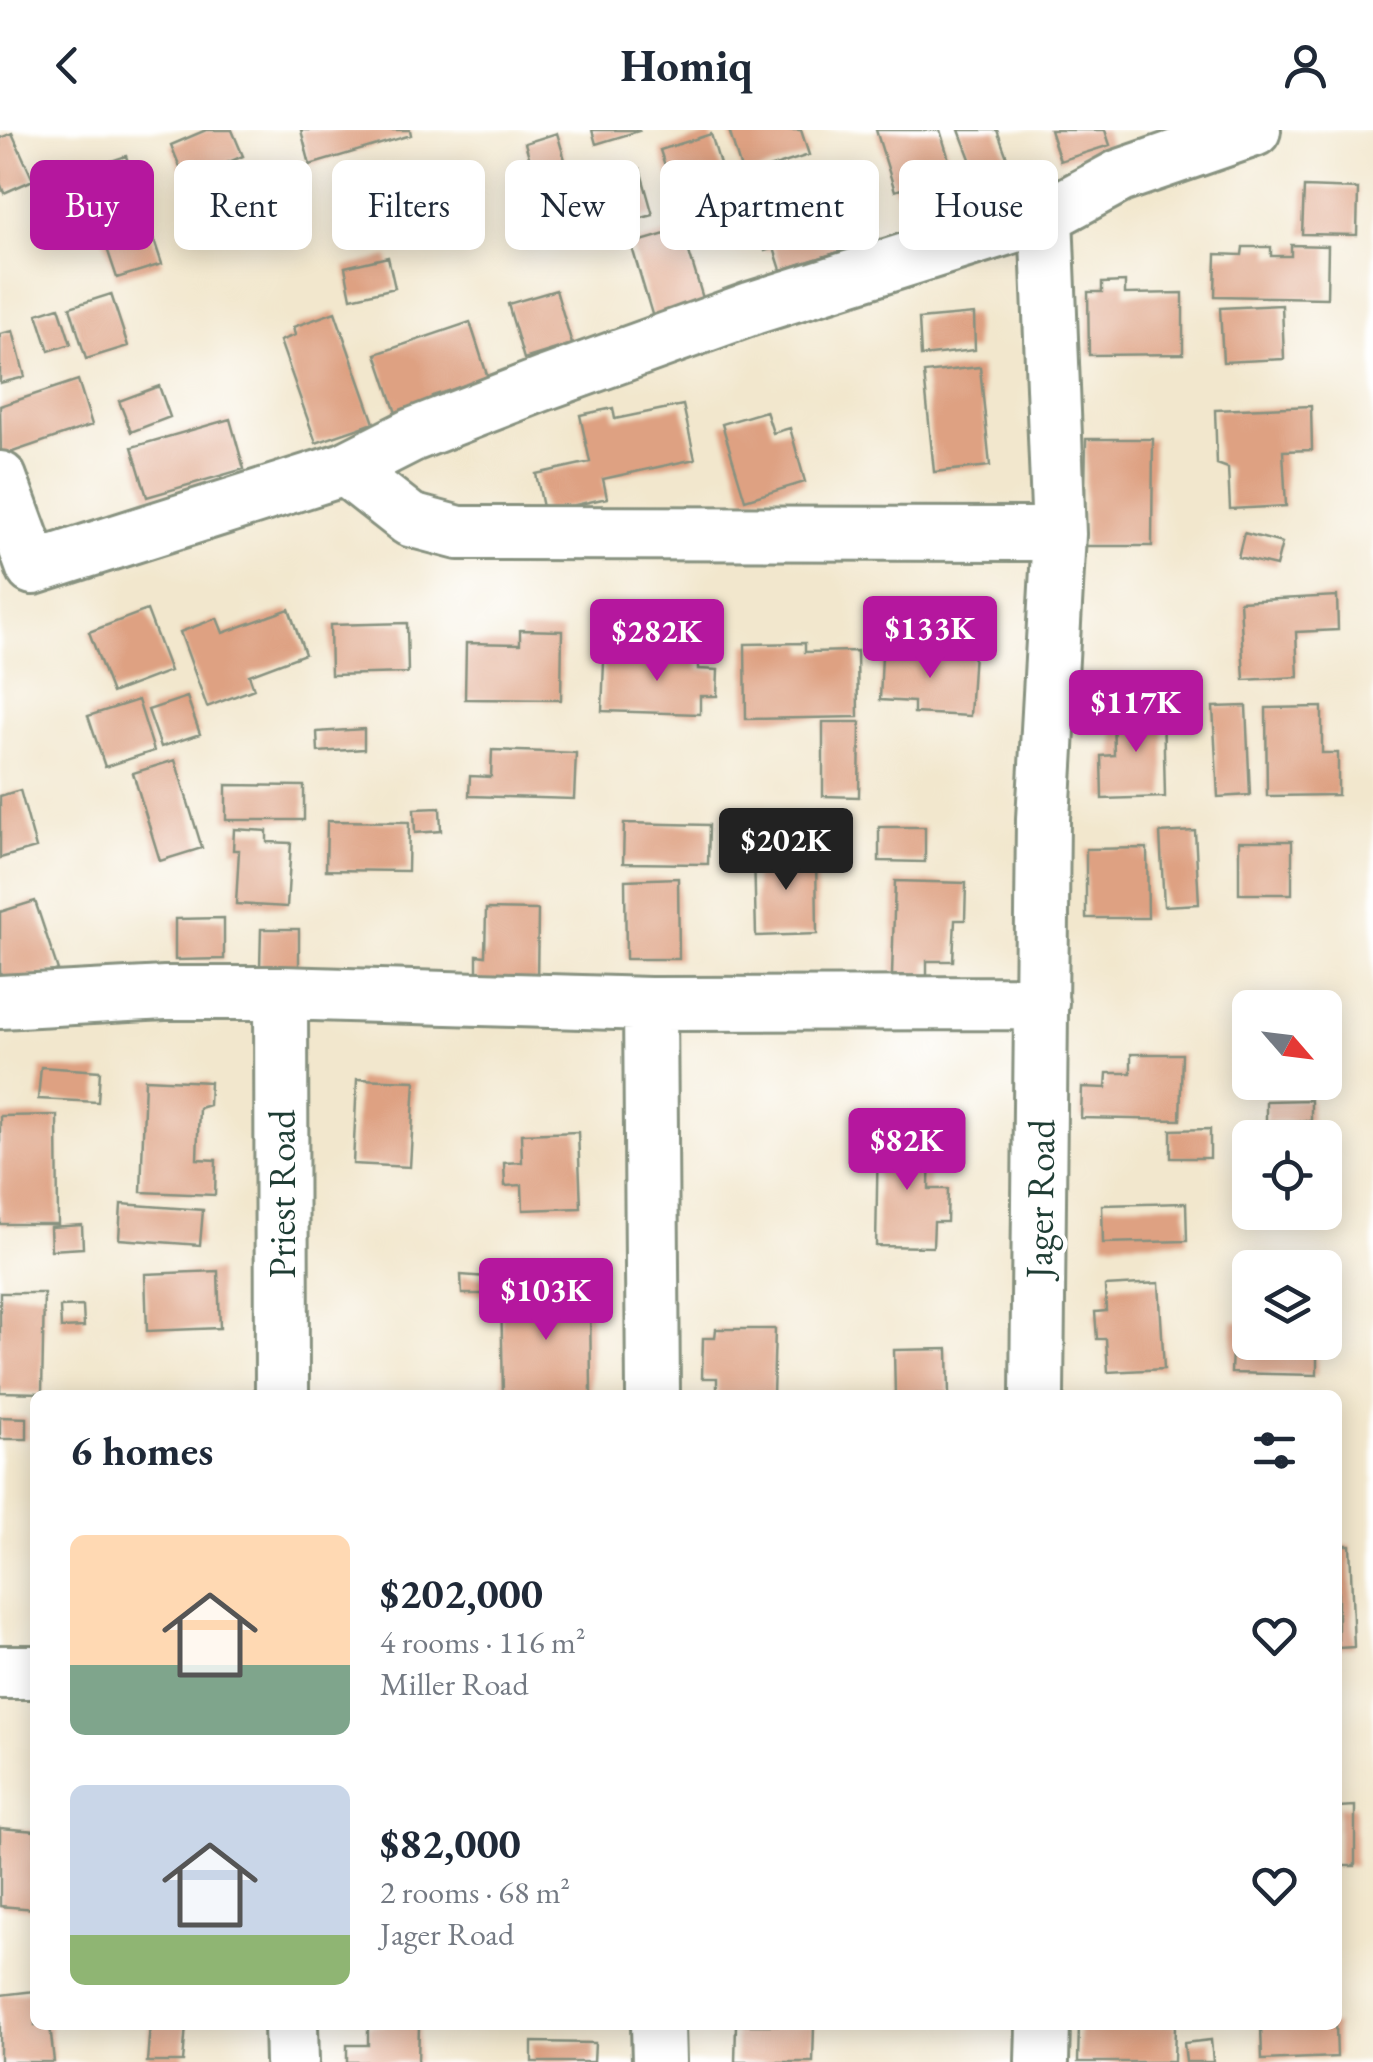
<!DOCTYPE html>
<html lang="en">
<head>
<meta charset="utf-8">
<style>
  body { margin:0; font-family:"EB Garamond",serif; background:#f6f6f7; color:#1f2937; height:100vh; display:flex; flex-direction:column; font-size:38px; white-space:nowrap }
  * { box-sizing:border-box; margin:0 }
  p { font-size:32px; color:#747a83 }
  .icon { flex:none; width:55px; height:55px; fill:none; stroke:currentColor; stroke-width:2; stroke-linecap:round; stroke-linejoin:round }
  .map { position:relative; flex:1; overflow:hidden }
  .drawer { position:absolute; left:30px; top:1260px; width:1312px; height:640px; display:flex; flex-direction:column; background:#fff; border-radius:15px; box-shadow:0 5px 25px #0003 }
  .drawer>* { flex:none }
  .top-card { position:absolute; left:30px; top:30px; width:1315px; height:90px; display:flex; gap:20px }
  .needle { width:65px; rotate:118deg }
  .controls { position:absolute; left:1232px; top:860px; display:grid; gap:20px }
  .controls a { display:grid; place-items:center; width:110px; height:110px; border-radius:15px; background:#fff; box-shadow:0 5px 25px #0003; font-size:50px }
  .price { position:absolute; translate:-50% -85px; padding:0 22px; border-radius:10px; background:#b5179e; color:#fff; font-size:32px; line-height:65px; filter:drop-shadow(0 2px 5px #0008) }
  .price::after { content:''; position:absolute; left:50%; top:60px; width:30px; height:22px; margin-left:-15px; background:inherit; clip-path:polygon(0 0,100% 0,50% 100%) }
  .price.current { background:#222; color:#fff }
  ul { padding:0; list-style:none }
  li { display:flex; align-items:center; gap:30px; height:250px; padding:0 40px }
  li span { display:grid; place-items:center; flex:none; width:280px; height:200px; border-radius:15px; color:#555 }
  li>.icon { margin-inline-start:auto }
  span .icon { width:120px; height:120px; fill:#fffc; stroke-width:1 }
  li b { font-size:42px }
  h2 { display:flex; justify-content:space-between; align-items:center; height:120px; padding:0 40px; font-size:42px }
  .chip { padding:0 35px; border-radius:15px; background:#fff; box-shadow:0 5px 25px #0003; font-size:35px; line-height:90px }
  .chip.current { background:#b5179e; color:#fff }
  header { display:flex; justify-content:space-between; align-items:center; height:130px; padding:0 40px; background:#fff; font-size:45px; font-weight:700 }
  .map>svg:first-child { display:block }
</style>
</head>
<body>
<header><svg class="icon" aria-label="back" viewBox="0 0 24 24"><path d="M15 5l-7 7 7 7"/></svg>Homiq<svg class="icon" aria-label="person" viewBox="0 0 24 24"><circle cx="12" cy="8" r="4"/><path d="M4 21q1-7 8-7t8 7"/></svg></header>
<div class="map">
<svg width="1373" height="1932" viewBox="0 0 1373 1932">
  <rect width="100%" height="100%" fill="#fff"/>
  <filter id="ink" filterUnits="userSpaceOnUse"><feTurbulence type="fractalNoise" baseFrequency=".01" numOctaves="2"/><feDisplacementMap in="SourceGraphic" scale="20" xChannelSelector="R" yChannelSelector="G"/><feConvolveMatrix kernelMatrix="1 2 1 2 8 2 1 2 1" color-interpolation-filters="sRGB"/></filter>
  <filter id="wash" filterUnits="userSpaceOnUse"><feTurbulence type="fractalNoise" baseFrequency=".0048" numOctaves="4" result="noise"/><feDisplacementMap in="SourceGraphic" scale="40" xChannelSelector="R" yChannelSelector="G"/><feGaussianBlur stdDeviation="2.25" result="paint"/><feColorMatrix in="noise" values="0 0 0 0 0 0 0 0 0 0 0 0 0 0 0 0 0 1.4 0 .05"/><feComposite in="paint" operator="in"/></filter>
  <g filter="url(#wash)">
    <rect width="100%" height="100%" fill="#f2e7cd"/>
    <g id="blocks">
      <path fill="#dea182" d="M206 0H232L243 26 227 33 242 69 200 87 171 15Z
        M301 0H410L411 5 310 35Z
        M592 0H638L639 1 596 14Z
        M729 0H801L809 25 743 46Z
        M876 0H940L953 43 895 61Z
        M959 0H997L1008 30 975 42Z
        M1050 0H1105L1110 15 1060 31Z
        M12 3 33 50 4 63 0 53V8Z
        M557 3 565 30 533 40 525 13Z
        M711 4 724 48 674 64 660 20Z
        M126 26 162 134 117 148 81 41Z
        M1026 35 1034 69 1010 74 1002 40Z
        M640 39 653 85 604 98 592 53Z
        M960 48 975 97 918 114 906 74 950 60 947 52Z
        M1304 57 1358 59 1357 105 1302 104Z
        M855 58 864 88 835 97 842 121 781 140 774 118 765 121 755 90Z
        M581 69 588 94 559 103 551 78Z
        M682 99 705 175 654 191 631 114Z
        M1291 115 1328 116 1327 168 1215 166 1216 124 1242 125 1243 117H1271V126H1291Z
        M388 127 395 158 351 168 345 137Z
        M1125 152V164L1183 163V224L1089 225 1088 162H1102V153Z
        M556 160 572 214 524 229 508 174Z
        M111 164 128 216 86 229 70 177Z
        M1282 175 1284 229 1223 232 1220 178Z
        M59 177 71 214 49 221 37 184Z
        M335 182 374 293 316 313 280 211 295 205 293 197Z
        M974 184 975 220 921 226 919 189Z
        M470 192 488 248 432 266 436 280 399 292 376 224Z
        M13 201 25 247 0 253V204Z
        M980 237 990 336 934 342 924 243Z
        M78 250 92 295 1 326 0 276Z
        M159 256 170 287 131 302 119 271Z
        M683 275 695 329 603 349 607 368 544 382 536 344 590 332 580 285 613 278 615 289Z
        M1311 276 1312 320 1283 321 1286 376 1230 379 1228 338 1217 334 1215 280Z
        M766 281 773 303 790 298 805 352 745 370 722 294Z
        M230 289 244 339 147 367 132 317Z
        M1086 309H1153L1152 416H1084Z
        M1244 403 1282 413 1276 436 1238 427Z
        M1337 466 1338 500 1296 502 1298 547 1244 550 1240 471Z
        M289 479 305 524 249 545 254 559 207 577 180 502 217 488 223 503Z
        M147 480 170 541 112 563 89 502Z
        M407 493 408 543 331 545 330 495Z
        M520 500 562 501 561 570 465 569 466 513 520 514Z
        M805 513V522L857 521 858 587 746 589 745 514Z
        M919 518 974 521 970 586 914 583V572L880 570 882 525 918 527Z
        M631 521 698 523V539L718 540 717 566H700V584L602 581 604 532H631Z
        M187 567 200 604 161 617 148 580Z
        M138 570 154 621 105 637 88 586Z
        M1246 576 1250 665 1218 667 1213 577Z
        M1163 577 1165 667 1102 669 1101 626 1114 625 1113 578Z
        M1322 577V623H1338V665L1267 666 1266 578Z
        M823 592H860L859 667 823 666Z
        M364 599V619L318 622 317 602Z
        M492 620 576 623 574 669 469 666 470 646 491 647Z
        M175 630 202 718 160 731 133 643Z
        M226 655 304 656V690H226Z
        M20 660 36 718 0 728V666Z
        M440 678 441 701 415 703 414 679Z
        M327 691 409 692 408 741 326 740Z
        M624 693 709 695 708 734 623 733Z
        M879 697H925V732L879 731Z
        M234 699 267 701V712L291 713 287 777 236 774 239 720H233Z
        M1195 701 1199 774 1164 776 1160 703Z
        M1239 711H1292V764H1239Z
        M1147 718 1148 788H1086V719Z
        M816 720 817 804 756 806 754 722Z
        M678 748 679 829H626L625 750Z
        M895 751 966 753 965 790H955L953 831H927V846L892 845Z
        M35 771 58 840 5 858 0 841V782Z
        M486 779 538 780 537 852H477V825L485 826Z
        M224 788V829L175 830V789Z
        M261 799H299V839L260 838Z
        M1131 924H1182L1180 990 1081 988 1082 957 1106 958 1107 943H1131Z
        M41 937 100 941 98 972 38 969Z
        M145 949 210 952 209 975 199 978 197 1029 216 1030 215 1065 141 1062Z
        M357 949 415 951 410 1037 353 1034Z
        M1311 970V991H1266V971Z
        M57 985 58 1094H0V986Z
        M1309 997V1008H1264V998Z
        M1210 999V1028H1171V1000Z
        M578 1002 581 1078 523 1080 522 1055 505 1056 504 1033 522 1032 521 1004Z
        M878 1005 930 1006 929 1059H948L947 1092H934L933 1117 876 1116Z
        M1186 1073 1187 1111 1103 1113 1102 1075Z
        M121 1074 203 1080 200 1115 119 1109Z
        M1265 1082H1327L1328 1090H1265Z
        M82 1095 83 1118 51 1120 50 1097Z
        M218 1141 220 1198 147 1201 145 1144Z
        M461 1145 487 1147 486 1164H462Z
        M1159 1153 1164 1239 1108 1242 1106 1209H1097L1095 1182 1106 1181 1105 1156Z
        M590 1160 591 1265H503L501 1162Z
        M0 1163H44L42 1263 0 1262Z
        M83 1176 84 1197 61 1198 60 1177Z
        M1233 1191 1250 1192V1212H1317V1245L1231 1243Z
        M716 1199H775L773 1265H717V1248H702L703 1208H715Z
        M948 1219 949 1265H895L894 1220Z
        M0 1287 27 1288V1309H0Z
        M1338 1415H1350L1354 1517 1338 1518Z
        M1355 1676V1736H1338V1677Z
        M0 1698 35 1701V1779L0 1776Z
        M35 1861V1895H50L54 1932H0V1865Z
        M150 1895H186L183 1932H147Z
        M368 1895H419L418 1932H347V1915H368Z
        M736 1895H814L813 1932H735Z
        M1079 1895H1175L1174 1932H1078Z
        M1261 1895H1336L1337 1927 1262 1930Z
        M1211 1910 1213 1932H1186L1184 1913Z
        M532 1912 595 1913 594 1932H532Z"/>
    </g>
  </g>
  <g filter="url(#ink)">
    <use href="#blocks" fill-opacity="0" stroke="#889280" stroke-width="2.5"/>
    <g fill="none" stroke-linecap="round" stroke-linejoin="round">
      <g stroke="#889280" stroke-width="58">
        <path id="minor" d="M1046 86 1059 404
          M345 339 410 390 459 403 1059 404 1043 689 1037 1265
          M0 348 33 438 345 339 412 305 543 254 753 178 1046 86 1120 46 1254 0
          M281 863 282 1265
          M0 872 165 863H281L650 874 1042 873
          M650 874 653 1265
          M0 1542H35
          M291 1895 292 1932
          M658 1895 659 1932
          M1042 1932 1043 1895"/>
      </g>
      <use href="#minor" stroke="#fff" stroke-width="52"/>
    </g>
  </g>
  <g text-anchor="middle" stroke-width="9" stroke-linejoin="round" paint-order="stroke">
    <g font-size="38" fill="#1f3d34" stroke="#fff">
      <text transform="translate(282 1064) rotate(-90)" y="13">Priest Road</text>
      <text transform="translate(1040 1069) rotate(-89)" y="13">Jager Road</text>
    </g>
  </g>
</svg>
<div class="controls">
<a><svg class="needle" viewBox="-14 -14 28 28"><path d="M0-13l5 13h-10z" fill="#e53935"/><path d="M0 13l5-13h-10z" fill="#747a83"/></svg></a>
<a><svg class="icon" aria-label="locate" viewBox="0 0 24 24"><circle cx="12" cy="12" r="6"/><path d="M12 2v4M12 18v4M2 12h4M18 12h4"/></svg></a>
<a><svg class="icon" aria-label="layers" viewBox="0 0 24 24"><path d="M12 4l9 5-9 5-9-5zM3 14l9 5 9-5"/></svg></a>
</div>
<b class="price" style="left:930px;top:551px">$133K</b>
<b class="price" style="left:657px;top:554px">$282K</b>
<b class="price" style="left:1136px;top:625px">$117K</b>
<b class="price current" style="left:786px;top:763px">$202K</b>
<b class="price" style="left:907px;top:1063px">$82K</b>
<b class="price" style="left:546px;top:1213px">$103K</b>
<div class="top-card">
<a class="chip current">Buy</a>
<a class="chip">Rent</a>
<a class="chip">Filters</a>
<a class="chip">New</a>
<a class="chip">Apartment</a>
<a class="chip">House</a>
</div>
<section class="drawer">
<h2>6 homes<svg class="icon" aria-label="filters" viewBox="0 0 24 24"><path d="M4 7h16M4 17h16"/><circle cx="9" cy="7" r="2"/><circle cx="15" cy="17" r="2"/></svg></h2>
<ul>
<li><span style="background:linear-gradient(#ffd9b3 65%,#7fa58c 0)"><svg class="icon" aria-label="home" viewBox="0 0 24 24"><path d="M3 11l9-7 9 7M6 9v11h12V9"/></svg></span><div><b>$202,000</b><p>4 rooms · 116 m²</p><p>Miller Road</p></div><svg class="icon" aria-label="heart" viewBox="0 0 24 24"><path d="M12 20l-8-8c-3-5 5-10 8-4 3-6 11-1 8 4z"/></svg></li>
<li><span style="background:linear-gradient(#c9d6e8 75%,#8fb573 0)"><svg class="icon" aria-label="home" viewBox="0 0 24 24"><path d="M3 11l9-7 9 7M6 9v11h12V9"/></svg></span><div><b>$82,000</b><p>2 rooms · 68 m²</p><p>Jager Road</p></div><svg class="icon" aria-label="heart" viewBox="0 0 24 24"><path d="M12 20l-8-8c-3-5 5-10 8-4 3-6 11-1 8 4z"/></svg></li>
</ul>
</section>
</div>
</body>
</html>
